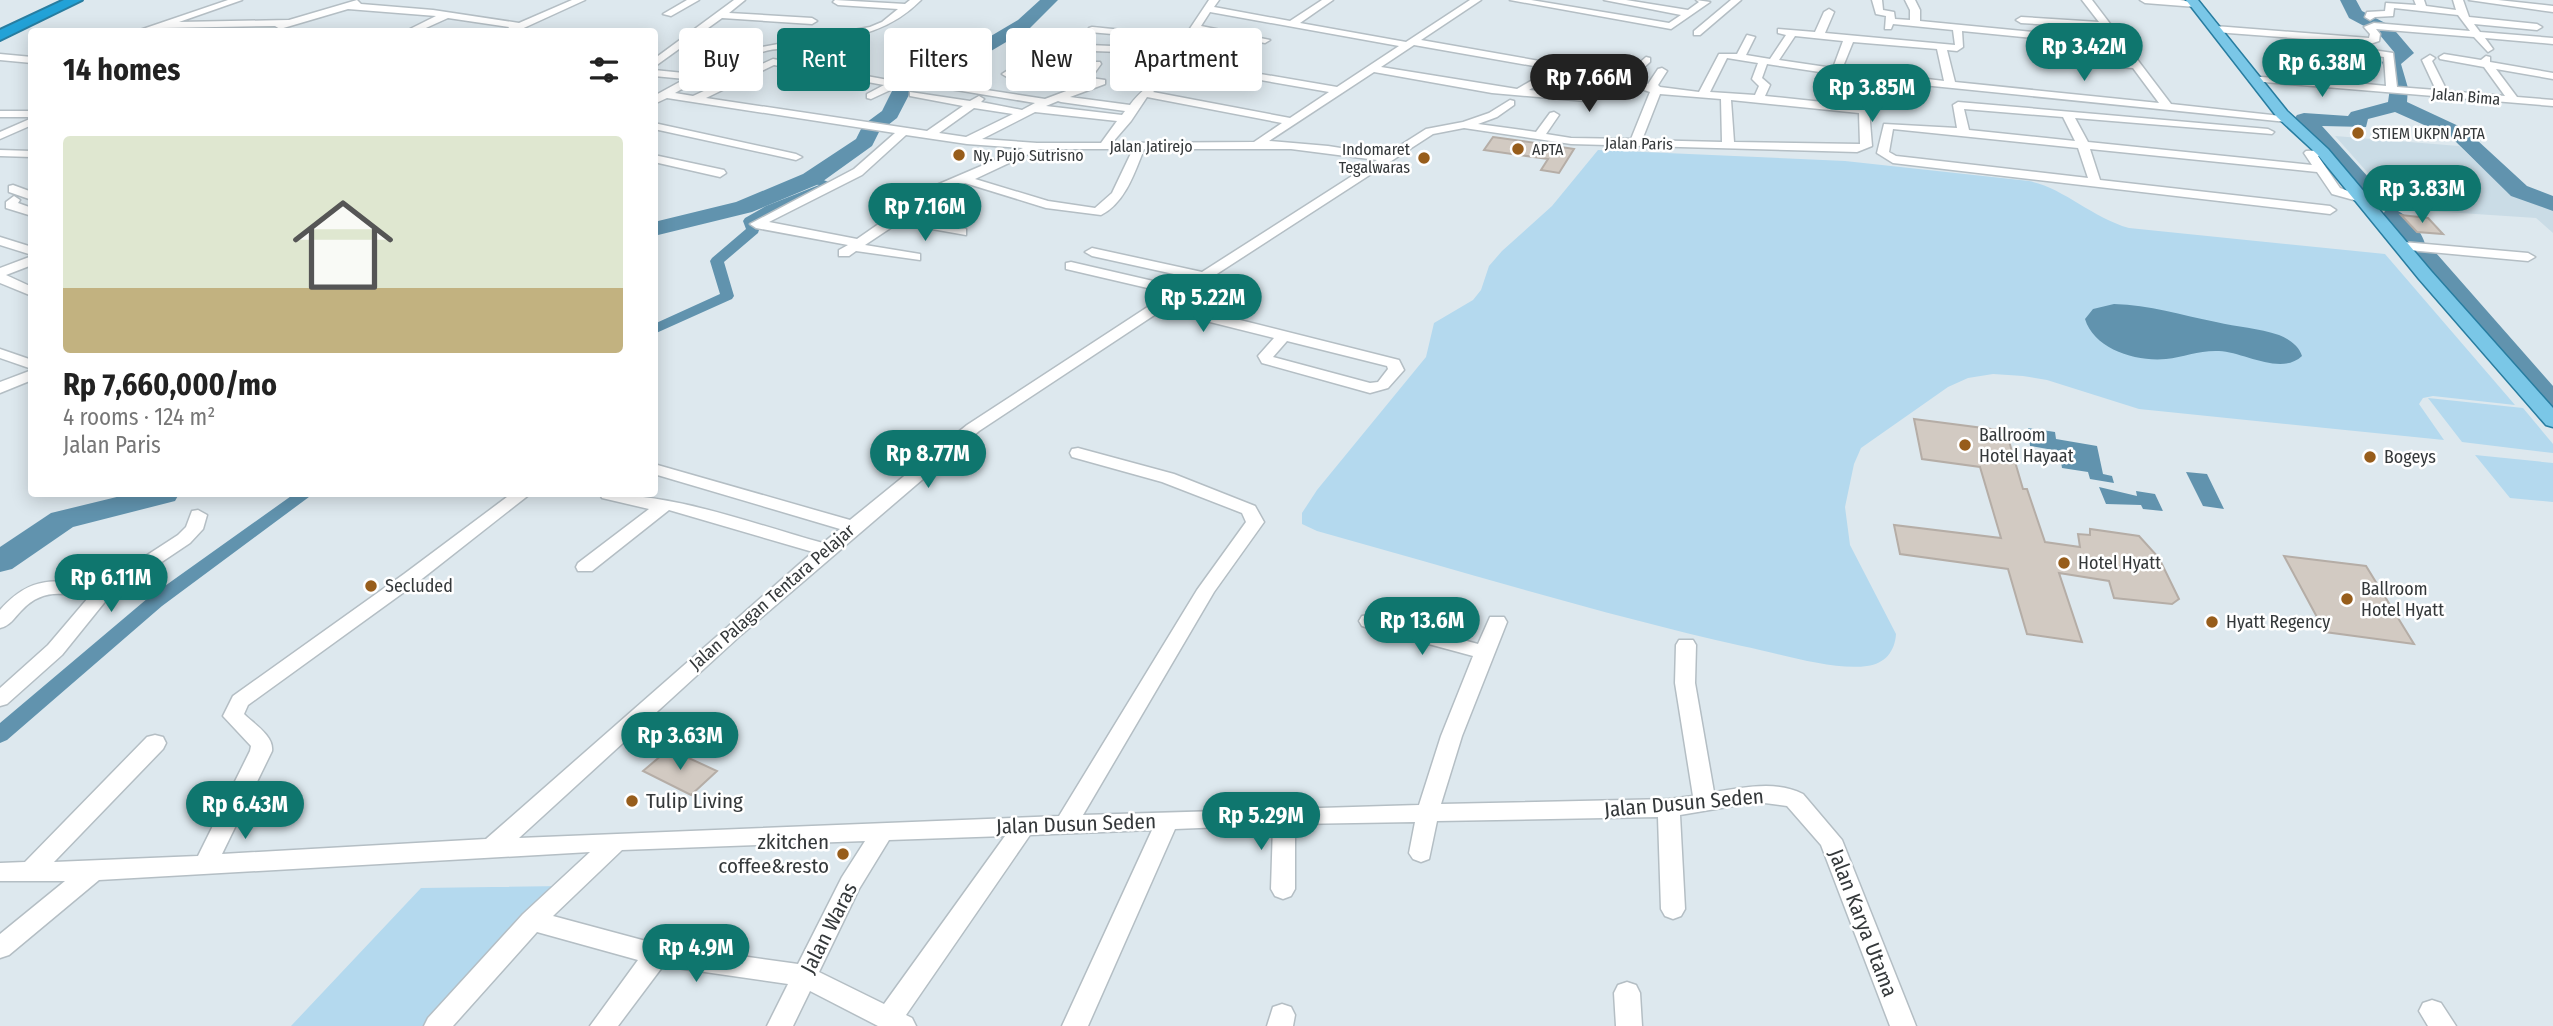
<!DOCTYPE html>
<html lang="en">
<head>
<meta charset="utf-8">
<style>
  body { margin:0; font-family:"Fira Sans Condensed",sans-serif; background:#f6f6f6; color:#222; height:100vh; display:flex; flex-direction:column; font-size:26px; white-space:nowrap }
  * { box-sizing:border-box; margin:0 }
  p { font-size:23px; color:#767676 }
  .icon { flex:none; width:38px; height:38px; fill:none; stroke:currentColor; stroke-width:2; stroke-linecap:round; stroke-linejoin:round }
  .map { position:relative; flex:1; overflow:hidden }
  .side { position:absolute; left:28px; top:28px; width:630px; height:469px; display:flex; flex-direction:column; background:#fff; border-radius:7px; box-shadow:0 4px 18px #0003 }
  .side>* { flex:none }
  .hud { position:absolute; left:679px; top:28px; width:665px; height:63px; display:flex; gap:14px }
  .price { position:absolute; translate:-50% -60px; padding:0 16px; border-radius:24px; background:#0f766e; color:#fff; font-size:23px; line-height:46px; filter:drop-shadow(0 2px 4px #0008) }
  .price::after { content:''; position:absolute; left:50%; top:42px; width:21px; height:16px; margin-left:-10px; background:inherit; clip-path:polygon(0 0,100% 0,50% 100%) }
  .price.active { background:#222; color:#fff }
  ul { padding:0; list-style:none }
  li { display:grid; align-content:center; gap:14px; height:371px; padding:0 35px }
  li+li { border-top:2px solid #e0e0e0 }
  li span { display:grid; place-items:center; height:217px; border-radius:7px; color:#555 }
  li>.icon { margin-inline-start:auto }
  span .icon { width:126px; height:126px; fill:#fffc; stroke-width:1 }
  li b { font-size:30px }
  h2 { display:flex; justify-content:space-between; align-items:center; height:84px; padding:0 35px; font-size:30px }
  .tag { padding:0 24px; border-radius:7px; background:#fff; box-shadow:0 4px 18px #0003; font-size:24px; line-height:63px }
  .tag.active { background:#0f766e; color:#fff }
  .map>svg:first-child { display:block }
</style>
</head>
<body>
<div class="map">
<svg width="2553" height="1026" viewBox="0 0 2553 1026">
  <rect width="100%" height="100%" fill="#dde8ee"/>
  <path fill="#cadce6" d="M2335 136 2459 146 2505 189 2553 209V233L2536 218 2400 209Z"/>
  <path fill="#b4d9ee" d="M1598 150 1845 161 2029 181C2064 188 2091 217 2129 228L2385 254 2515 405 2433 396 2423 398 2419 404 2444 440 2139 409 2047 380 2023 376 1993 374 1968 378 1948 387 1861 448 1854 464 1845 507 1850 545 1896 634C1895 651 1885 664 1867 666 1833 671 1777 653 1742 646 1599 614 1458 570 1317 531L1302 524V513L1317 490 1426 357 1434 323 1473 300 1481 290 1489 266 1502 251 1552 206Z
    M2428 398 2523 408 2553 444V453L2462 442Z
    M2475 455 2553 463V502L2510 498Z
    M565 886 431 1026H291L421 888Z"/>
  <path fill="#6193ae" d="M2114 304C2150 305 2181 315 2216 322 2237 327 2259 328 2279 335 2289 339 2299 346 2302 356 2281 376 2244 352 2219 351 2200 350 2184 357 2166 359 2136 362 2094 349 2085 319L2093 309Z
    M2028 428 2055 432 2056 439 2097 446 2103 474 2112 476 2114 483 2090 479 2088 472 2062 468 2059 451 2030 446Z
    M2186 472 2207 474 2224 509 2203 506Z
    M2099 487 2137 496 2136 491 2155 494 2163 511 2143 509 2141 505 2106 504Z"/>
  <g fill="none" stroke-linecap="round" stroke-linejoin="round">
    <path fill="#6193ae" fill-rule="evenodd" d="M811 175 836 185 756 222 759 230 758 233 724 262 734 296 732 299 654 334V324L720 294 710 261 712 258 746 229 743 221 745 218 766 206 819 185 807 182V176Z
      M294 494H313L162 606 7 740 0 743V723L148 598Z"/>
    <path fill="#6193ae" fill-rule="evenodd" d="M1040 0H1058L1030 28 964 67 911 91 897 118 879 132 872 146 819 184 752 212 654 236V222L736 202 803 174 856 139 863 125 882 111 896 83 952 59 1018 20Z
      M2340 0H2356L2362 11 2391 26 2414 53 2401 64 2408 88 2407 102 2465 129 2527 186 2553 196V211L2511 196 2451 137 2395 112 2368 119 2366 127 2322 126 2379 189 2376 194H2360L2294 119 2297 115 2304 113 2348 116 2351 112 2388 102 2390 88 2382 62 2394 52 2379 34 2349 18Z
      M2393 209C2406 212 2423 233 2425 244L2429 245 2553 386V411L2543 409 2413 255 2411 248 2407 247 2382 216 2385 211Z
      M129 494H179L175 501 73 527 12 569 0 572V547L51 513Z"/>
  </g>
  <path fill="#d2cac2" stroke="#b5ada6" stroke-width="2" d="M1493 137 1522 141 1574 149 1559 173 1541 170 1548 159 1484 150Z
    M2401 215 2428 218 2443 234 2417 232Z
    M1914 419 2006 431 2023 489H2027L2045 542 2080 547 2078 534 2090 535V529L2139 536 2159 558 2179 599 2172 604 2114 598 2109 581 2059 573 2082 642 2027 634 2008 569 1900 554 1894 525 2001 538 1980 467 1922 459Z
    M2284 556 2366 566 2414 644 2325 632Z
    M669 749 717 771 691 795 643 771Z"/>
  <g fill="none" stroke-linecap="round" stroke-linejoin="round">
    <g stroke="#b4bec4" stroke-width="3">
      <path id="minor" d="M228 0H242L179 22 289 20 357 0 361 4 433 10 519 23 572 0H585L515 32H506L509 27 448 18 417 32H404L436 16 348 9 280 29 275 26 161 28 149 32H134Z
        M687 0H699L671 16 663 14Z
        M734 0H745L729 13 812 18 817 21 812 24 722 18 654 67V59Z
        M835 0 905 4 910 0H921C884 37 846 37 797 46L862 62V66C838 68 811 53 787 49 758 45 701 79 675 93L693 96 773 59 894 81 912 76V80L871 99 867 98V94L884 85 774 65 706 98 927 131 963 106 910 96V92L970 101 979 96 984 99 981 102 1022 110 1035 103 938 87 934 86V82L1045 99 1085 84 1007 77 1002 74 1035 53 1039 54V58L1017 72 1082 78 1092 62H1100L1101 64 1091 78 1105 80V84L1070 97 1130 105C1146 83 1165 79 1177 54L1065 50 1060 47 1065 44 1112 46 1117 45 1124 35 1089 32V28L1092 27 1134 31 1136 33 1127 44 1180 48 1184 39 1154 37 1149 34 1154 31 1187 33 1209 0H1219L1214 7 1290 21 1322 0H1333L1300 23 1406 42 1470 0H1481L1421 40 1562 65 1583 57 1588 60 1573 70 1562 71 1414 45 1381 67 1517 89 1541 75 1545 76V80L1529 90 1586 95 1593 94 1600 86 1605 89 1601 98 1586 101 1492 93 1374 72 1269 141 1328 146 1385 155 1426 129 1463 122 1489 113 1510 100 1514 101V105L1497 117 1478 124 1536 132 1550 113 1554 112 1559 115 1546 134 1571 138 1631 139 1650 92 1620 82 1587 86 1574 83V79L1619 76 1629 72 1646 57 1650 58V62L1631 79 1648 84 1658 69 1662 68 1667 71 1658 85 1660 87 1699 92 1719 54H1737L1747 35 1755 37 1746 55 1770 59 1786 35 1778 33V29L1815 32 1824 12 1829 9 1834 12 1825 33 1955 45 1953 30 1893 24 1891 29H1885L1886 16 1876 14 1872 0H1882L1883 10 1894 12 1895 19 1910 20V10L1905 0H1915L1920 10V21L2033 32 2038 35 2033 38 1962 31 1963 47 1957 51 1947 50 1955 82 2159 103 2133 68 2068 64V60L2072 59 2128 62 2103 28 2021 23 2016 20 2021 17 2099 22 2082 0H2092L2171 104 2291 117 2293 119 2287 122 1883 81 1869 110 1872 146 1857 152 1571 144 1464 128 1433 134 1172 303 1399 360 1404 370 1388 388 1370 393 1262 363 1258 356 1274 338 1162 310 979 431 741 635 519 838 1059 816 1197 590 1246 522 1242 513 1162 482 1072 457 1070 453 1072 449 1078 448 1174 474 1255 506 1264 522 1214 592 1083 815 1419 805 1441 736 1473 656 1362 626 1359 621 1362 616 1369 615 1478 644 1490 617H1504L1507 622 1462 736 1441 804 1669 799 1693 796 1675 683 1676 645 1679 640H1693L1696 645 1695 683 1714 792C1744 788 1775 780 1803 794L1842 840 1916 1026H1890L1821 845 1787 806 1757 802 1680 815 1685 909 1681 916 1673 919 1665 916 1661 909 1658 817 1437 821 1429 859 1421 862 1413 859 1409 853 1415 822 1295 824V889L1291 896 1283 899 1275 896 1271 889 1273 825 1175 829 1088 1026H1062L1152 830 1030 835 906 1015 912 1018 916 1026H878L810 991 793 1026H767L788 984 663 966 618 1026H590L638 960 537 932 453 1026H424L428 1018 523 914 590 852 99 880 9 955 0 958V934L65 881H0V863L25 862 147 737 155 735 163 737 166 743 163 749 54 862 198 856 250 751 251 746 223 716 233 696 404 574 511 494H530L418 582 248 705 244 714C254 724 274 736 272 751L222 854 486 839 813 552 669 510 592 571H578L576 567 578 563 649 509 602 498 600 494C676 494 750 523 823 543L840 529 654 474V464L850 520 967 425 1169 293 1066 269V263L1071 262 1179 287 1192 278 1092 256 1085 252 1092 248 1202 272 1377 160 1291 149H1144C1135 172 1125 203 1101 215L1046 208 965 183 940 193 906 217 966 229V235L898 223 865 245 920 254V260L856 251 849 256H839V250L848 245 756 228 750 224 854 169 895 133 667 98 654 104V96L685 79 654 76V70L694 74 710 65 757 48 870 27 882 22 898 9 838 5 833 2ZM1210 12 1399 46 1337 87 1184 61 1198 31 1265 43 1270 40 1201 26ZM1795 36 1843 41 1833 68 1779 60ZM1853 42 1937 49 1944 81 1842 69ZM1727 58 1758 63 1752 79 1759 86 1755 95 1710 92ZM1767 64 1873 80 1860 106 1765 96 1770 85 1762 78ZM1181 66 1329 92 1290 118 1153 92 1178 73ZM1660 94 1721 99 1722 142 1642 140ZM1147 97 1282 123 1254 142 1112 143 1131 121ZM1731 100 1859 113 1860 144 1734 142ZM1058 101 1061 102 1125 111 1122 115 1046 106ZM974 108 1013 114 966 137 939 133ZM1035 112 1117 121 1101 143H1037L982 139ZM906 135 967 144 1023 148 932 187 857 239 769 222 862 175ZM1039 149H1133L1112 193 1095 208 1048 201 975 179ZM1287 341 1387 366 1388 369 1378 382 1370 383 1273 357ZM1005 836 884 1004 819 972 859 889 889 840ZM865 841 842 877 798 964 657 944 553 916 622 850Z
        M1510 0H1531L1669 23 1681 15 1604 0H1626L1688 10 1699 2 1696 0 1710 2 1671 29Z
        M1731 0H1741L1700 35H1694V31Z
        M2140 0H2180L2201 4 2196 7 2145 3Z
        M2414 0H2424L2426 6 2456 10 2453 0H2463L2469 17 2537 24 2542 27 2537 30 2474 24 2480 32 2553 38V44L2485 38 2493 49 2488 52 2474 37 2376 29 2380 34 2379 41 2370 44 2343 42 2348 49 2352 47 2393 53 2397 87 2436 90 2422 60 2430 55 2435 58 2432 61 2447 91 2505 96 2484 67 2440 59 2439 57 2444 54 2481 60 2486 56 2490 57V62L2553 73V79L2496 69 2517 97 2553 100V106L2252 81 2247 78 2248 76 2345 83 2338 49 2333 41 2215 32 2210 29 2215 26 2369 38 2370 34 2364 27 2374 23 2470 31 2458 15 2394 8 2393 16 2375 17 2370 20 2365 17 2367 12 2385 11 2386 3 2416 5ZM2349 52 2384 57 2386 86 2356 83Z
        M2469 0H2498L2553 6V12Z
        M0 54 32 57V63L0 60Z
        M1958 102 2268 129 2274 132 2272 134 2075 118 2088 142 2312 165 2304 153 2306 151 2327 150V154L2318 156 2340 188 2367 198 2361 202 2332 194 2317 172 2090 149 2100 180 2330 206 2336 210 2330 214 1893 163 1877 153 1884 124 1957 128 1953 105ZM1964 109 2063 117 2075 141 1969 130ZM1893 129 2078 148 2088 178 1896 156 1889 152Z
        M0 111H32V117H0Z
        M32 118V125L0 139V132Z
        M654 123 796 154 802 157 796 160 654 129Z
        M0 150 32 151V157L0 156Z
        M654 155 724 170 726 173 720 177 654 162Z
        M13 185 32 192V200L9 192V186Z
        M14 196 20 200 18 203 32 208V216L6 208V202Z
        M0 237 32 247V255L0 245Z
        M2403 242 2528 253 2535 257 2528 261 2398 249 2396 246Z
        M32 256V265L6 275 32 287V296L0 283V268Z
        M0 349 32 360V369L0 358Z
        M32 370V380L0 393V382Z
        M198 510 207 515 203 529 190 543 108 598 62 655 7 704 0 706V688L48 645 88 598C62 592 41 589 21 611 14 618 10 626 0 628V610C31 575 55 579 98 587L178 535 186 527 192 511Z
        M1627 982 1636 985 1640 993 1642 1026H1616L1614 993 1618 985Z
        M2432 1000 2441 1003 2456 1026H2428L2419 1011 2423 1003Z
        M1282 1004 1291 1007 1295 1015 1293 1026H1267L1273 1007Z"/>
    </g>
    <g stroke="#287da0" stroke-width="3">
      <path id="major" d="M2186 0H2198L2287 111 2328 149 2431 271 2553 408V427L2546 425 2419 279 2318 155 2277 117Z"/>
    </g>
    <g stroke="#287da0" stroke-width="4">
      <path id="highway" d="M64 0H82L0 40V30Z"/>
    </g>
    <use href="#minor" fill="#fff" fill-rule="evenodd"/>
    <use href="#major" fill="#7ac7e7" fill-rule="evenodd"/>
    <use href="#highway" fill="#22a2d7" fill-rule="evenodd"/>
  </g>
  <g fill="#975d1b" stroke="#fff" stroke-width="2.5">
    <circle cx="2358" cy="133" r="7"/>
    <circle cx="1518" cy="149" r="7"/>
    <circle cx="959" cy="155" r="7"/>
    <circle cx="1424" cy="158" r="7"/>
    <circle cx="1965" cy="445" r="7"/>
    <circle cx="2370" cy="457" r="7"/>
    <circle cx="2064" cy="563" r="7"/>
    <circle cx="371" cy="586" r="7"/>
    <circle cx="2347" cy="599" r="7"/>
    <circle cx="2212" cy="622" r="7"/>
    <circle cx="632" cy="801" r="7"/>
    <circle cx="843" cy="854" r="7"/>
  </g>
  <g text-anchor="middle" stroke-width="5" stroke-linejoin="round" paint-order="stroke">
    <g font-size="16" fill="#34383a" stroke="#fff">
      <text transform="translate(2466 96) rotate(5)" y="6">Jalan Bima</text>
      <text transform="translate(1639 143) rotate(1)" y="6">Jalan Paris</text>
      <text x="1151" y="152">Jalan Jatirejo</text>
    </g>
    <g font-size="16" fill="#34383a" stroke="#fff" text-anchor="start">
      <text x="2372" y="139">STIEM UKPN APTA</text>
      <text x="1410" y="155" text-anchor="end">Indomaret<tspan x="1410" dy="18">Tegalwaras</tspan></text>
      <text x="1532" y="155">APTA</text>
      <text x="973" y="161">Ny. Pujo Sutrisno</text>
    </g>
    <g font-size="18" fill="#34383a" stroke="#fff" text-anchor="start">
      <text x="1979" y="441">Ballroom<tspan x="1979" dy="21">Hotel Hayaat</tspan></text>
      <text x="2384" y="463">Bogeys</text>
      <text x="2078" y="569">Hotel Hyatt</text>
      <text x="385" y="592">Secluded</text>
      <text x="2361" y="595">Ballroom<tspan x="2361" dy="21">Hotel Hyatt</tspan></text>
      <text x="2226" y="628">Hyatt Regency</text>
    </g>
    <g font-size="18" fill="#34383a" stroke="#fff">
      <text transform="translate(772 597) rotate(-41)" y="6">Jalan Palagan Tentara Pelajar</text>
    </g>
    <g font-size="21" fill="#34383a" stroke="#fff" text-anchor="start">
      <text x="646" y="808">Tulip Living</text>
      <text x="829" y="849" text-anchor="end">zkitchen<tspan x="829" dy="24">coffee&amp;resto</tspan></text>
    </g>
    <g font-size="21" fill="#34383a" stroke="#fff">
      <text transform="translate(1684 803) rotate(-5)" y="7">Jalan Dusun Seden</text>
      <text transform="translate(1076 824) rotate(-2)" y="7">Jalan Dusun Seden</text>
      <text transform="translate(1863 923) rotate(69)" y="7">Jalan Karya Utama</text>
      <text transform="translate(829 928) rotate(-63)" y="7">Jalan Waras</text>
    </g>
  </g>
</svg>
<b class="price" style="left:2084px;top:83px">Rp 3.42M</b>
<b class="price" style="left:2322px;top:99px">Rp 6.38M</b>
<b class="price active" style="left:1589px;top:114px">Rp 7.66M</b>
<b class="price" style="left:1872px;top:124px">Rp 3.85M</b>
<b class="price" style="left:2422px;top:225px">Rp 3.83M</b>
<b class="price" style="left:925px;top:243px">Rp 7.16M</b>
<b class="price" style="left:1203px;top:334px">Rp 5.22M</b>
<b class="price" style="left:928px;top:490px">Rp 8.77M</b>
<b class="price" style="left:111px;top:614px">Rp 6.11M</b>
<b class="price" style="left:1422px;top:657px">Rp 13.6M</b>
<b class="price" style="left:680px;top:772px">Rp 3.63M</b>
<b class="price" style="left:245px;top:841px">Rp 6.43M</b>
<b class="price" style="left:1261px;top:852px">Rp 5.29M</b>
<b class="price" style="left:696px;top:984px">Rp 4.9M</b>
<div class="hud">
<a class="tag">Buy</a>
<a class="tag active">Rent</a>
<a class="tag">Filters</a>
<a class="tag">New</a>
<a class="tag">Apartment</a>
</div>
<section class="side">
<h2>14 homes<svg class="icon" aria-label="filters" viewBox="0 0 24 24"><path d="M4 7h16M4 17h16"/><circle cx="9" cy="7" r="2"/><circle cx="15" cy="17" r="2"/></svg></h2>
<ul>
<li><span style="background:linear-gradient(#dfe7d0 70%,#c2b280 0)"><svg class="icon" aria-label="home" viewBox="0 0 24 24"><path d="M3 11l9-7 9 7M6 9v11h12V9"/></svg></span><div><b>Rp 7,660,000/mo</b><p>4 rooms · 124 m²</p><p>Jalan Paris</p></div></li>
</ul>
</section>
</div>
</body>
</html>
